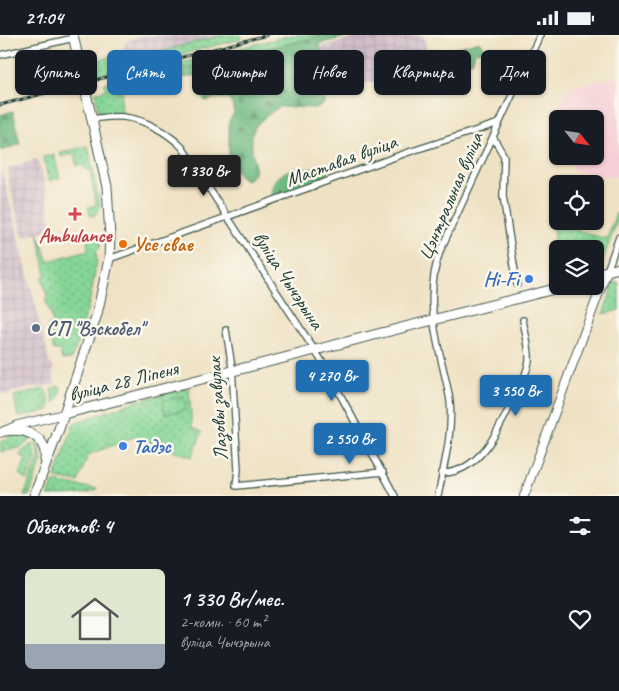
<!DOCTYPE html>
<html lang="ru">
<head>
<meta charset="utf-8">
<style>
  body { margin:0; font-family:Caveat,sans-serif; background:#242831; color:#f1f3f6; height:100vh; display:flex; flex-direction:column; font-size:19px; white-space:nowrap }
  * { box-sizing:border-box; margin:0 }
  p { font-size:16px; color:#9ea1a6 }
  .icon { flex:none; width:28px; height:28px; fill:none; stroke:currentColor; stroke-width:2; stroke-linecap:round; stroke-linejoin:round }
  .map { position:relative; height:461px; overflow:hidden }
  .sheet { display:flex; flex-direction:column; background:#171b24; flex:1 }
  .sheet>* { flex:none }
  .hud { position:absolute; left:15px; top:15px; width:590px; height:45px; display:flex; gap:10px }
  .needle { width:32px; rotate:120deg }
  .fabs { position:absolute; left:549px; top:75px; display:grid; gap:10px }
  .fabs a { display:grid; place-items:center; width:55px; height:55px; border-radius:8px; background:#171b24; box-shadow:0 1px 4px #0004; font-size:25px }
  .price { position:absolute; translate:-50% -42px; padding:0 11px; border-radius:5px; background:#1f6fb2; color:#fff; font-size:16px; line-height:32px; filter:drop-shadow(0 1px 2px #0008) }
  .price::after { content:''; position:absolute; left:50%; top:30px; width:15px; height:11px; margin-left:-8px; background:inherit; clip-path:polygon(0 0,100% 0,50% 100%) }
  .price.on { background:#222; color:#fff }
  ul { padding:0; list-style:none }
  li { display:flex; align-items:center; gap:15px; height:125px; padding:0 25px }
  li span { display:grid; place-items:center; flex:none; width:140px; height:100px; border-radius:8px; color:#555 }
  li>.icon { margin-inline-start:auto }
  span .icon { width:60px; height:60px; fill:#fffc; stroke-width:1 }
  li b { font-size:21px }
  h2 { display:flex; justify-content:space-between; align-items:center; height:60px; padding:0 25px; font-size:21px }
  .tag { padding:0 18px; border-radius:8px; background:#171b24; box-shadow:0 1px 4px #0004; font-size:18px; line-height:45px }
  .tag.on { background:#1f6fb2; color:#fff }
  .status { display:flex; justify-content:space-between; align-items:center; height:35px; padding:0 25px; background:#171b24; direction:ltr }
  .status svg { height:14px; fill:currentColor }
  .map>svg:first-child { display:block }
</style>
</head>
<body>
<div class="status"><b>21:04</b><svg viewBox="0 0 49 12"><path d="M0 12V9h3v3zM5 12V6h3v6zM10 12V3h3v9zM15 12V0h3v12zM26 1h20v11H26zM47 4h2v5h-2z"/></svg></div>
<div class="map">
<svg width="619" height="461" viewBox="0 0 619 461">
  <defs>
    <pattern id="industrial-grid" width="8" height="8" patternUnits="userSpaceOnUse" patternTransform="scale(1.25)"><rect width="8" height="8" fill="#d1bdc9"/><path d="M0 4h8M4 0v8" fill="none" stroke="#b3a3ad"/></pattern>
    <pattern id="grass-dots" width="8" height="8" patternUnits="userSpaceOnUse" patternTransform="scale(1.25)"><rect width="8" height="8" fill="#86d697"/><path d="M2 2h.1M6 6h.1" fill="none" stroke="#6daf7c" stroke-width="1.8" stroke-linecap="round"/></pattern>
    <pattern id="forest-firs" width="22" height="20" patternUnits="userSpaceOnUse" patternTransform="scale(1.25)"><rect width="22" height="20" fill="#6cb780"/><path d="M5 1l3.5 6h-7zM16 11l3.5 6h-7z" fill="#58966a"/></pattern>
    <pattern id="park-crowns" width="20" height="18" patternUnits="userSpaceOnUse" patternTransform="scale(1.25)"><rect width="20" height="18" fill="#86d697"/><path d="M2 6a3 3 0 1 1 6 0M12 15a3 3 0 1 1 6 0" fill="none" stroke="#6daf7c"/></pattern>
  </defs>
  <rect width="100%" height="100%" fill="#fbf7ec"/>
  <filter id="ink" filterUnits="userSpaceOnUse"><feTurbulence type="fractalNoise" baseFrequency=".02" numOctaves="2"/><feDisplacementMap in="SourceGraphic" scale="10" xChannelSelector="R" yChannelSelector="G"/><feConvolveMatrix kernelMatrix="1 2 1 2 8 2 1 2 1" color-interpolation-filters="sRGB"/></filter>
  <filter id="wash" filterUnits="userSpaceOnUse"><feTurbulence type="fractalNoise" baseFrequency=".0096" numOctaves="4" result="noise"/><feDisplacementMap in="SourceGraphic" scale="20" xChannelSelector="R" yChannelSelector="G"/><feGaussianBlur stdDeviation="1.12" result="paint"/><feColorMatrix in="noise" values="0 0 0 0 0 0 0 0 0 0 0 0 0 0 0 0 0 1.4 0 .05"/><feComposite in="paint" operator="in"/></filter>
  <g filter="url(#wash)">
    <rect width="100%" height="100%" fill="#efe2c4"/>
    <path fill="#f6cfd6" d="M619 41V142L596 141 573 134 567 121H595V84H558L557 98 552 88V83L568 55 567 53Z"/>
    <path fill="url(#industrial-grid)" d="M146 0H226L127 26 124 14 125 8 130 4Z
      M367 0H423L430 29 404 39 327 58 320 12Z
      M37 124 42 138 53 193 23 202 8 145 9 133Z
      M0 136H2L50 329H52L54 334 52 335 55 349 39 353 38 351 10 358V360L6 361 4 358 0 359Z"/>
    <path fill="url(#grass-dots)" stroke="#528a66" d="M224 0H241V4L135 31 134 29 130 30V32L94 42 91 28C102 24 113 20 125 20L127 25Z
      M291 0H354L317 9 182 34 176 43 123 54 121 62 122 78 102 79 99 77 95 58 105 55 104 48Z
      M88 111 100 172 94 181 90 180 88 172 96 170 90 136 81 130 77 131 74 119 61 122 60 118Z
      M54 120 60 143 49 146 43 122Z
      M616 178 619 180 602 228 595 231V214H579V210L554 211 553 188 607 204Z
      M38 197 48 226 88 215 87 203 93 202 96 199 101 204 100 213 96 216 97 226 91 260 79 305 71 324 62 325 60 315H54L47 291 53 288 45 263 47 262 42 242 46 241Z
      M614 248H619V275L603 279Z
      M58 351 61 352C61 358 59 365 54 368L51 354Z
      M189 353 192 392 202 397 192 422 134 402 88 420 78 447 55 443 74 388 137 366Z
      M44 354C48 358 51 369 49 375L20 382 18 381 14 361Z
      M16 398 32 403 22 412 1 417 0 407Z
      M36 406 40 408 42 426 29 461H24L39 422Z
      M32 409 36 423 27 445 20 440 26 423 20 421 22 417Z
      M54 447 97 454C88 461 63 461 48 461Z"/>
    <path fill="url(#forest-firs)" stroke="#467a5a" d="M325 0H352L318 9 320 12 327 58 325 68 317 73 279 72C258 88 248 90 253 120 254 126 256 133 254 139L247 145 240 142 229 121V86L234 78 232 69 228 63H215L208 66 204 65V60L210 55 200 41 176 43 182 34Z
      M479 6 486 15 475 17 473 26 446 37 436 46 429 48 425 26 448 18 455 13Z
      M13 76 20 109 4 115H0V80Z
      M323 129 327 131 329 141 273 163 271 161C270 148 280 138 292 134 303 131 311 138 323 129Z"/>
    <path fill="url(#park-crowns)" stroke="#528a66" d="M183 361 186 375 165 379 163 366Z"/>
  </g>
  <g filter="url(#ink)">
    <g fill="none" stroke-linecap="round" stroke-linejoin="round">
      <g stroke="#3e564a" stroke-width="8">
        <path id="street" d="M0 20 74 3
          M91 84C101 83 113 81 123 82 144 84 167 97 182 112L323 328 395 461
          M493 102 504 121 503 161 517 249
          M109 224 409 117 499 88
          M607 236 619 202
          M226 295 232 332 238 435 236 451 383 437
          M442 438C480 438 499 394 513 365 519 353 527 340 529 326 530 313 525 298 523 285
          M438 461C444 430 453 397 450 366 448 352 444 338 441 324 432 287 427 250 441 214L540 0"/>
      </g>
      <g stroke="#3e564a" stroke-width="10">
        <path id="secondary" d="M0 398 18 390 64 379
          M524 461 607 236"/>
      </g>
      <g stroke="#3e564a" stroke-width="11">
        <path id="primary" d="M595 239 619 233
          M64 379 566 251
          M5 396C25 393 48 401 45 425
          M34 461 59 394 97 279 109 224 110 201 107 152 73 0"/>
      </g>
      <use href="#street" stroke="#fff" stroke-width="5.5"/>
      <use href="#secondary" stroke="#fff" stroke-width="8"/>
      <use href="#primary" stroke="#fff" stroke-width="9"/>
      <g stroke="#1f3d34" stroke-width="3">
        <path id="rail" d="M0 70 267 0"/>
      </g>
      <use href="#rail" stroke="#fbf7ec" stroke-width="1" stroke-dasharray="4" stroke-linecap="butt"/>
    </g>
  </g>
  <path fill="#e0444e" stroke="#fbf7ec" stroke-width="2" d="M72.5 171.5h5v5h5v5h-5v5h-5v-5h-5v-5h5z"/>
  <circle fill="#e8710a" stroke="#fbf7ec" stroke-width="2" cx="123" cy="209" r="5"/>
  <g fill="#3f7fe0" stroke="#fbf7ec" stroke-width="2">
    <circle cx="529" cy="244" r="5"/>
    <circle cx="123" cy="411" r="5"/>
  </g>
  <circle fill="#5c6f8a" stroke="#fbf7ec" stroke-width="2" cx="36" cy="293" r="5"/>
  <g text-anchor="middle" stroke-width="5" stroke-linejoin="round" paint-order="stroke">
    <g font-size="20" fill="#1f3d34" stroke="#fbf7ec">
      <text transform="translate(341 125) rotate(-20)" y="7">Маставая вуліца</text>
      <text transform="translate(450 161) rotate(-67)" y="7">Цэнтральная вуліца</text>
      <text transform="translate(289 245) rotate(57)" y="7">вуліца Чычэрына</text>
      <text transform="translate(123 346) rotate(-14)" y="7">вуліца 28 Ліпеня</text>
      <text transform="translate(217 374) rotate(-94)" y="7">Лазовы завулак</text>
    </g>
    <g font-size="20" font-weight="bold" fill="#be3a42" stroke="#fbf7ec">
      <text x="75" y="207">Ambulance</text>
    </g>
    <g font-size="20" font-weight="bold" fill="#c56008" stroke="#fbf7ec" text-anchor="start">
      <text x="133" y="216">Усе свае</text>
    </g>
    <g font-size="20" font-weight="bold" fill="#366cbe" stroke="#fbf7ec" text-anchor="end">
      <text x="519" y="251">Hi-Fi</text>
      <text x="133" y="418" text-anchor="start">Тадэс</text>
    </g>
    <g font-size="20" font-weight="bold" fill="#4e5e75" stroke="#fbf7ec" text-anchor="start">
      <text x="46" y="300">СП "Вэскобел"</text>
    </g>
  </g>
</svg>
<div class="fabs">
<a><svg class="needle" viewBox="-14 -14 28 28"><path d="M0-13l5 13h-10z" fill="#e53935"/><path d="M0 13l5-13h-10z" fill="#9ea1a6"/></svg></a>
<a><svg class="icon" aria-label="locate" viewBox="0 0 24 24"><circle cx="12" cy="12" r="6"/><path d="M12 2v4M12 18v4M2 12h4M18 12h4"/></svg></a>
<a><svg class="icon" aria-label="layers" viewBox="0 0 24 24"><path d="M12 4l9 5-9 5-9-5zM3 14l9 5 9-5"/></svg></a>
</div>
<b class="price on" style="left:204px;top:162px">1 330 Br</b>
<b class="price" style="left:332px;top:367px">4 270 Br</b>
<b class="price" style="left:516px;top:382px">3 550 Br</b>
<b class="price" style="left:350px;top:430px">2 550 Br</b>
<div class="hud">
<a class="tag">Купить</a>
<a class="tag on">Снять</a>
<a class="tag">Фильтры</a>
<a class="tag">Новое</a>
<a class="tag">Квартира</a>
<a class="tag">Дом</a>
</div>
</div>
<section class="sheet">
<h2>Объектов: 4<svg class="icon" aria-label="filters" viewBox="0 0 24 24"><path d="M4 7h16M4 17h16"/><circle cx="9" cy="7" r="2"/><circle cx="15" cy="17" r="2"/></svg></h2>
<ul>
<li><span style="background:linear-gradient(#dfe7d0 75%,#9aa5b1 0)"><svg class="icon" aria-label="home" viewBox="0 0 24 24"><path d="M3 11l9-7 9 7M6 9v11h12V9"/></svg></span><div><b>1 330 Br/мес.</b><p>2-комн. · 60 m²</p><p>вуліца Чычэрына</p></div><svg class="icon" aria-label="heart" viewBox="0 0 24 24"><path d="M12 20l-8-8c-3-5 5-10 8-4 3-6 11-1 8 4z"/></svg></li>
</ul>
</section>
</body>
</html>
